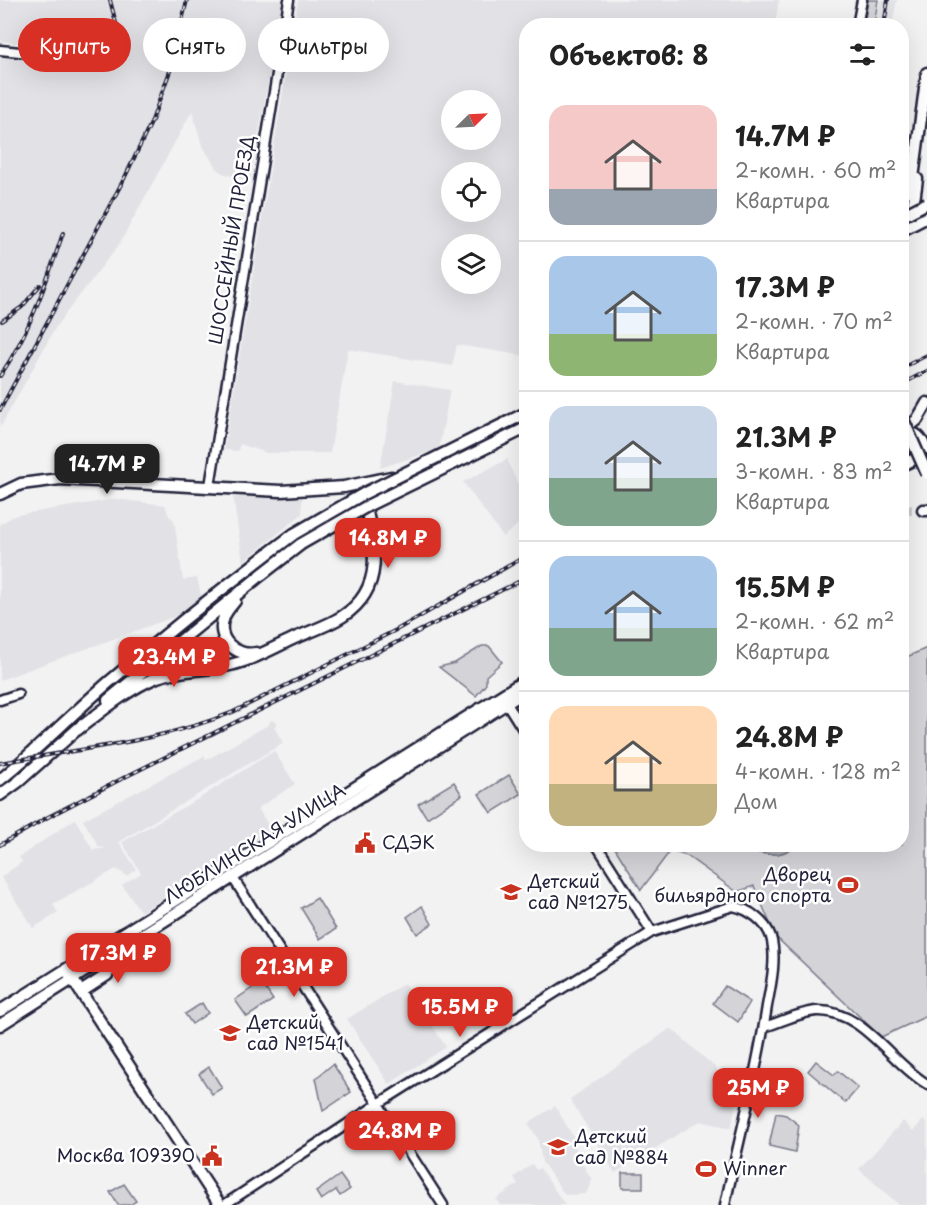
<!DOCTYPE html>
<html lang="ru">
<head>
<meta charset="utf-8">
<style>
  body { margin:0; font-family:"Playpen Sans",sans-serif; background:#f6f6f6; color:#222; height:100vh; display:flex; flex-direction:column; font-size:22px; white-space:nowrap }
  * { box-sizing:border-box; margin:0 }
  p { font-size:20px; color:#767676 }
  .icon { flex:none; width:33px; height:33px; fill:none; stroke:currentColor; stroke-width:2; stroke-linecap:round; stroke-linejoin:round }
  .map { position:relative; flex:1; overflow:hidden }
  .sheet { position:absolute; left:519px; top:18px; width:390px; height:834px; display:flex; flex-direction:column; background:#fff; border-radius:24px; box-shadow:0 6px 24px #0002 }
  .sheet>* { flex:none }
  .top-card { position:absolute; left:18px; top:18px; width:411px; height:54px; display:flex; gap:12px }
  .needle { width:39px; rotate:66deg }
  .fabs { position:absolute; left:441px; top:90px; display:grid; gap:12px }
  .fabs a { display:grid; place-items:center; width:60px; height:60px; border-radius:50%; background:#fff; box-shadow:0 6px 24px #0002; font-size:30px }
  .price { position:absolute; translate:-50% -51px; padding:0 14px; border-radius:12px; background:#d93025; color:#fff; font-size:20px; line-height:39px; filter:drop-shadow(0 2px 3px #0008) }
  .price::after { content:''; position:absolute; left:50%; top:36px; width:18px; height:14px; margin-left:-9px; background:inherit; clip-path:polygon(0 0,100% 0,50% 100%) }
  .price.active { background:#222; color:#fff }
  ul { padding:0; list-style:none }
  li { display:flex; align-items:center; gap:18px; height:150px; padding:0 30px }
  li+li { border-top:2px solid #e0e0e0 }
  li span { display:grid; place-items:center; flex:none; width:168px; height:120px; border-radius:18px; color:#555 }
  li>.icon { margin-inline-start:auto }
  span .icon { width:72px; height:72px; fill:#fffc; stroke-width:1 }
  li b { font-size:26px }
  h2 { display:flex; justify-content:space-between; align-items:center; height:72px; padding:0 30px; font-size:26px }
  .chip { padding:0 21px; border-radius:27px; background:#fff; box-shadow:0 6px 24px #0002; font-size:21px; line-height:54px }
  .chip.active { background:#d93025; color:#fff }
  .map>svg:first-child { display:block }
</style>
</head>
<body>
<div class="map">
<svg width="927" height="1205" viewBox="0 0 927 1205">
  <rect width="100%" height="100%" fill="#f2f2f3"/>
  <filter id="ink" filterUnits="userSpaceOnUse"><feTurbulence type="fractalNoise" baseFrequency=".0167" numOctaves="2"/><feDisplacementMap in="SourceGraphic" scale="12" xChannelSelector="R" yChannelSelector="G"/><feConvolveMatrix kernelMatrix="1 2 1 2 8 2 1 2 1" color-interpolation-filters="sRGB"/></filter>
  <g filter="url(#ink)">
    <path fill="#e2e2e6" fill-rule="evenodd" d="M0 0H283L250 181 222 173 215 166 202 145 192 111 120 243 57 325 0 428V53L27 56 51 65 56 48 0 41Z
      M298 0H779L775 25 526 26V356L457 345 452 366 348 349 330 453H267L240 444 238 451 224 450ZM452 100H490V140H452ZM452 172H490V212H452ZM452 244H490V284H452Z
      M880 0H897L892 25H875Z
      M395 381 450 390 439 449 380 468Z
      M508 459 509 465 526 500V518L503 537 463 482Z
      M233 496 302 498V514L243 562Z
      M115 499 165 505 169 516 174 520 183 580 197 578 202 599 193 610 0 680V524L16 515Z
      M271 720 277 723 274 727 283 743 119 842 136 869 127 876 116 869 53 904 58 913 33 928 1 877 22 862 19 857 75 819 93 850 107 848 99 847 83 820 204 756 206 760 268 725Z
      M274 751 295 784 258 808 271 830 141 912 122 885 141 873 122 842 198 799Z
      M405 983 446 1047 389 1084 347 1019Z
      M671 1028 717 1069 716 1074 741 1081 731 1128 700 1121 615 1173 570 1099Z
      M555 1106 576 1141V1153L592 1180 586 1194 565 1195 542 1162 538 1139 528 1123Z
      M923 1120 927 1123V1205H899L859 1169 903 1121 913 1131Z
      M532 1164 536 1170 540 1168 565 1205H500L496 1199 518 1184 514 1177Z"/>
    <path fill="#d3d3d8" stroke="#7a7a8a" stroke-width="1.5" d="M868 0H878L874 25H864Z
      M482 646H489L502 662 486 676V684L476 696 439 667 455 663Z
      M927 648V1016L881 1037 776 937 754 886 737 892 687 856 670 851 641 890 613 845 902 844V659Z
      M509 775 521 794 491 813 479 794Z
      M454 782 462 795 427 818 418 804Z
      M317 898 336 929 320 939 301 908Z
      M422 906 432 924 417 934 407 917Z
      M261 982 273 1000 247 1017 235 1000Z
      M725 986 750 1002 738 1022 713 1003Z
      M202 1003 208 1013 192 1024 185 1014Z
      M816 1061 834 1075 838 1071 858 1088 845 1103 808 1071Z
      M333 1064 351 1092 323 1111 316 1078Z
      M209 1067 222 1088 212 1094 199 1074Z
      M776 1113 786 1115 799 1125 795 1152 769 1146Z
      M622 1173H643V1188H622Z
      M340 1175 350 1189 340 1196 336 1190 321 1200 316 1192Z
      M124 1184 136 1201 130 1205H118L110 1192Z"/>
    <path fill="#a8a8b2" stroke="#727282" stroke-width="1.5" d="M735 845H794C781 862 751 852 735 845Z"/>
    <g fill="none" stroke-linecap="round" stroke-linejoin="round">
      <path stroke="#c8c8ce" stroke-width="10" stroke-dasharray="10 5" stroke-linecap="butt" d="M902 510H923"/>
      <g stroke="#22223b" stroke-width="13">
        <path id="minor" d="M857 26 862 0
          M0 50 50 55
          M903 432C917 430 922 437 927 449
          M210 486 289 0
          M504 699 526 734
          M0 700 18 694
          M596 844 652 932
          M233 878 443 1205
          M764 1027C781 1022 800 1012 817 1011 862 1009 892 1064 927 1084
          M224 1205 378 1104 652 932 733 906C749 909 766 922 771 937 777 958 771 985 767 1006 757 1073 739 1139 725 1205"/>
      </g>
      <g stroke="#22223b" stroke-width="15">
        <path id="major" d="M902 198 913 178 927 73
          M911 223 917 179
          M902 230 927 217
          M902 432 917 420 927 403
          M902 450 916 443
          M432 465 484 442 526 421
          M902 465 921 456
          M0 494 21 484 60 479 281 491 344 487 391 477
          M923 510H927
          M235 601C231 606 226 611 224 617 215 639 236 657 256 653
          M108 700 261 575 301 544
          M77 730C102 711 128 689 157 677 180 669 206 671 230 665 253 660 275 647 297 637 312 631 329 625 343 616 387 587 374 542 364 500
          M0 780C38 749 72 714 109 682 169 631 231 581 294 534
          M0 795 18 782 82 725
          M69 974 220 1205
          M81 992 107 975 124 949
          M0 1011 526 680
          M0 1025 526 691"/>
      </g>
      <use href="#minor" stroke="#fff" stroke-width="8"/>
      <use href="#major" stroke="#fff" stroke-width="10"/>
      <g stroke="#22223b" stroke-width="4">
        <path id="rail" d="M110 0 118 31 119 62
          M884 26 888 0
          M2 321 22 307 40 285
          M902 368 927 355
          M0 376C30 332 46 283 63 233
          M902 384 927 371
          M0 410 125 177 151 123 170 71 187 0
          M0 763C78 749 160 742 233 712L398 629 526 556
          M0 845 48 817 127 776 526 578"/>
      </g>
      <use href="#rail" stroke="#fff" stroke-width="1.5" stroke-dasharray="4.5" stroke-linecap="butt"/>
      <g stroke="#22223b" stroke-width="15" stroke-linecap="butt">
        <path id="major-bridge" d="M902 216 927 203
          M902 417 927 474
          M294 534 365 493 526 413
          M301 544 371 504 526 428"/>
      </g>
      <use href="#major-bridge" stroke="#fff" stroke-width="10"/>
    </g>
  </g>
  <defs>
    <g id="civic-bare" transform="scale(1.62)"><path d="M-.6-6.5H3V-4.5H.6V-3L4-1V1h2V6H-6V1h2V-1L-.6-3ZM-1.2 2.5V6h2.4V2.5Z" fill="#c8321e" stroke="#fff" stroke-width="2.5" paint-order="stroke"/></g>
    <g id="stadium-bare" transform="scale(1.62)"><path d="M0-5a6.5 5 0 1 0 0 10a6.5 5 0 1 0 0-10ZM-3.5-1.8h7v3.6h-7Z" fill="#c8321e" stroke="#fff" stroke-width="2.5" paint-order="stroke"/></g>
    <g id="school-bare" transform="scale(1.62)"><path d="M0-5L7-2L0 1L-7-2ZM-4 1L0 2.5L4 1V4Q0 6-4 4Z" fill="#c8321e" stroke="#fff" stroke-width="2.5" paint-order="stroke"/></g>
  </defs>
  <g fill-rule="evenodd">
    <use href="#civic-bare" x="365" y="843"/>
    <use href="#stadium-bare" x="848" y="885"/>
    <use href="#school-bare" x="511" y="892"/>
    <use href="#school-bare" x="230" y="1033"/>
    <use href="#school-bare" x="558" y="1147"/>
    <use href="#civic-bare" x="212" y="1156"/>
    <use href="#stadium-bare" x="706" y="1169"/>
  </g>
  <g text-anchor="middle" stroke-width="5" stroke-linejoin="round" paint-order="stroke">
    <g font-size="18" fill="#22223b" stroke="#fff">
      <text transform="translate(232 240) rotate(-81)" y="6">ШОССЕЙНЫЙ ПРОЕЗД</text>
      <text transform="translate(255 844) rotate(-32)" y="6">ЛЮБЛИНСКАЯ УЛИЦА</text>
    </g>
    <g font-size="18" fill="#22223b" stroke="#fff" text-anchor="start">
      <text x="382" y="849">СДЭК</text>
      <text x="831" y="881" text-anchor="end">Дворец<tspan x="831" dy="21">бильярдного спорта</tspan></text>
      <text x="528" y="888">Детский<tspan x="528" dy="21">сад №1275</tspan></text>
      <text x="247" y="1029">Детский<tspan x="247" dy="21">сад №1541</tspan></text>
      <text x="575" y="1143">Детский<tspan x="575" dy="21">сад №884</tspan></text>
      <text x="195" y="1162" text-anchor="end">Москва 109390</text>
      <text x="723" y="1175">Winner</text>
    </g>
  </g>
</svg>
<div class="fabs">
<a><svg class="needle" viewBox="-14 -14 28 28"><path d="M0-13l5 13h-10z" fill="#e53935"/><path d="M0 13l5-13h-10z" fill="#767676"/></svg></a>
<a><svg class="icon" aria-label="locate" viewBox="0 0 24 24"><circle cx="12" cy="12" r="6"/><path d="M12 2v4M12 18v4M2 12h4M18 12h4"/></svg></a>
<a><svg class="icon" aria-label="layers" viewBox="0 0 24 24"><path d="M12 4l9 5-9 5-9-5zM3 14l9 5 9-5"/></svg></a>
</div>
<b class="price active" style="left:107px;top:495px">14.7M ₽</b>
<b class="price" style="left:388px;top:569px">14.8M ₽</b>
<b class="price" style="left:174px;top:688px">23.4M ₽</b>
<b class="price" style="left:118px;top:984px">17.3M ₽</b>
<b class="price" style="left:294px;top:998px">21.3M ₽</b>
<b class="price" style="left:460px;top:1038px">15.5M ₽</b>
<b class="price" style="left:758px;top:1119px">25M ₽</b>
<b class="price" style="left:400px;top:1162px">24.8M ₽</b>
<div class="top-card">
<a class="chip active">Купить</a>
<a class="chip">Снять</a>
<a class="chip">Фильтры</a>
</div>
<section class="sheet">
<h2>Объектов: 8<svg class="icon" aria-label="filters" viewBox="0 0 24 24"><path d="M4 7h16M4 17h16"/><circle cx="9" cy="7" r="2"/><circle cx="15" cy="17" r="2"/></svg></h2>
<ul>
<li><span style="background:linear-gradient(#f6c9c9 70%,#9aa5b1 0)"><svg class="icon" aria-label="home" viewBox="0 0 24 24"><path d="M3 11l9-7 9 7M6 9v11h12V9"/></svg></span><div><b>14.7M ₽</b><p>2-комн. · 60 m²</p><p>Квартира</p></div></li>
<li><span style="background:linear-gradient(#a9c7e8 65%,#8fb573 0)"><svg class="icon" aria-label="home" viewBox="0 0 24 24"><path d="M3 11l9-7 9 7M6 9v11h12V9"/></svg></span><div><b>17.3M ₽</b><p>2-комн. · 70 m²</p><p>Квартира</p></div></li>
<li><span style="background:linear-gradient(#c9d6e8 60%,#7fa58c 0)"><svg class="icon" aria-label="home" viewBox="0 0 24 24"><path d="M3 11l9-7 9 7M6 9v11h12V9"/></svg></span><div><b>21.3M ₽</b><p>3-комн. · 83 m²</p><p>Квартира</p></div></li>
<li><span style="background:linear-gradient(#a9c7e8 60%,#7fa58c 0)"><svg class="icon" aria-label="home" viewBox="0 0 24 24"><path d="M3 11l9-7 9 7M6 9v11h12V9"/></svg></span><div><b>15.5M ₽</b><p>2-комн. · 62 m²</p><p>Квартира</p></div></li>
<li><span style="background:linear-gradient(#ffd9b3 65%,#c2b280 0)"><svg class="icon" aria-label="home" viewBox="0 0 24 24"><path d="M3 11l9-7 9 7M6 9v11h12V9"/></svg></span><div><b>24.8M ₽</b><p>4-комн. · 128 m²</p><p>Дом</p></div></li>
</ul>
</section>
</div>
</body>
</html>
